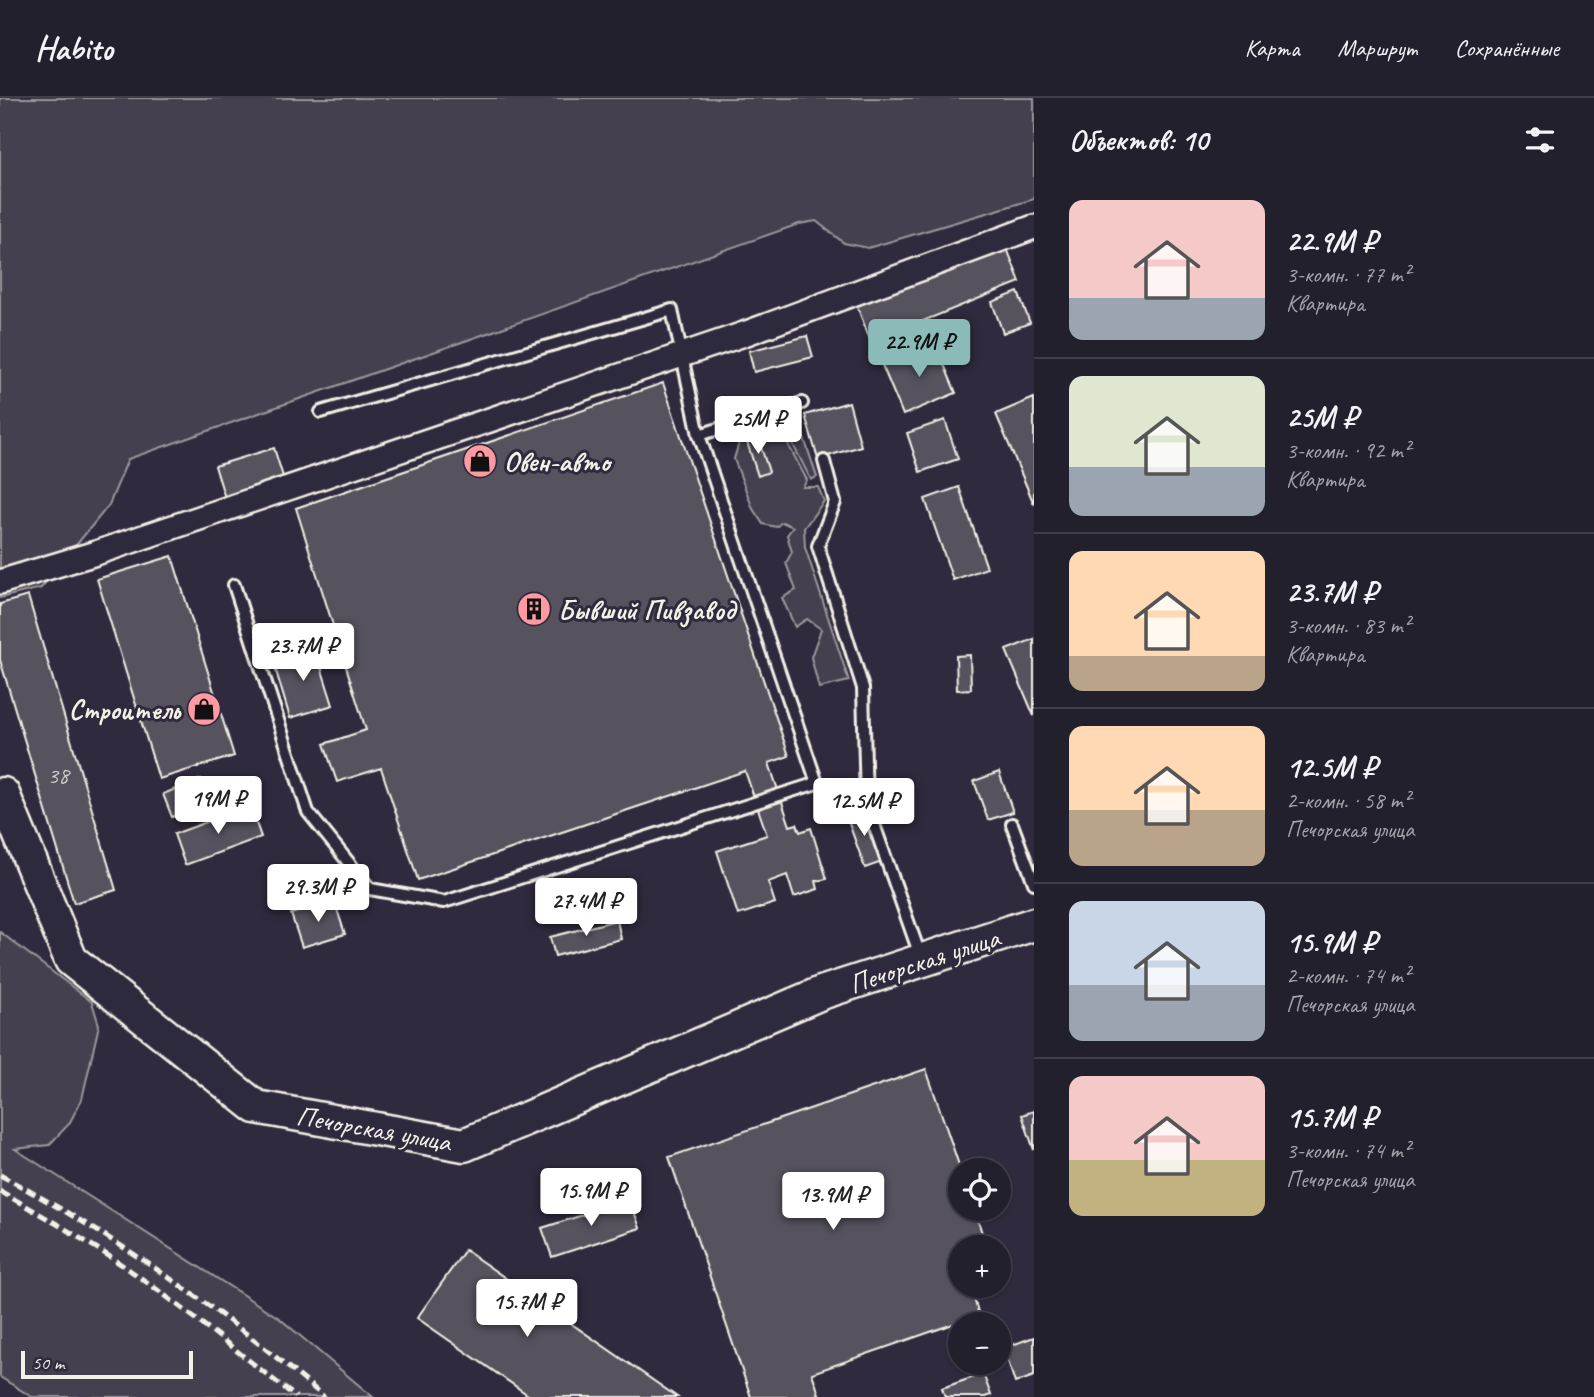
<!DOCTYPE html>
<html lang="ru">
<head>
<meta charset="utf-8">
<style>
  body { margin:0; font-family:Caveat,sans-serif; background:#2f2d3a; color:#f1f3f6; height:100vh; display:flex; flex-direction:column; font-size:26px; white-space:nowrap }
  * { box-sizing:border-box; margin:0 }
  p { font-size:23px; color:#a3a3aa }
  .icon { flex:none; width:38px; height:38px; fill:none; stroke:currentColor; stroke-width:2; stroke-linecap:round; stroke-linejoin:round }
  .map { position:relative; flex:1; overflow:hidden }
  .panel { display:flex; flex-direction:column; background:#23202e; width:560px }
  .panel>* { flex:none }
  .tools { position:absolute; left:948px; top:1060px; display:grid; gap:14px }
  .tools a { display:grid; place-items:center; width:63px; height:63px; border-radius:50%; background:#23202e; box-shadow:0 2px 5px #0004,0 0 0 2px #403e4a; font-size:35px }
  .scale { position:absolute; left:21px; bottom:18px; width:172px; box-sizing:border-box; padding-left:7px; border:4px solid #f4f1e8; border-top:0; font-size:19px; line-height:24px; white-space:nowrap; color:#f4f1e8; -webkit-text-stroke:5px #2f2a3d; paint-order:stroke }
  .price { position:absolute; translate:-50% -60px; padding:0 16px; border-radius:7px; background:#fff; color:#222; font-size:23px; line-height:46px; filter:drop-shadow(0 2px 4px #0008) }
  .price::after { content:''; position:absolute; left:50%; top:42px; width:21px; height:16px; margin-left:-10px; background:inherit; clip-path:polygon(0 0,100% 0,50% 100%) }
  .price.active { background:#8bbbb9; color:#111 }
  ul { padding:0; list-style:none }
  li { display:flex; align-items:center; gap:21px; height:175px; padding:0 35px }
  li+li { border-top:2px solid #403e4a }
  li span { display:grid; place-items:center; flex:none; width:196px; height:140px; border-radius:14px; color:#555 }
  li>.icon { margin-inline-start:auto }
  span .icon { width:84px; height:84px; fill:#fffc; stroke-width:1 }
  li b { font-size:30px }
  h2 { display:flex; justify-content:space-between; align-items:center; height:84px; padding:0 35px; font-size:30px }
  header { display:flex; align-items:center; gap:42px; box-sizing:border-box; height:98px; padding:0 35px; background:#23202e; border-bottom:2px solid #403e4a }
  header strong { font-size:33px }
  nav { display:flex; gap:38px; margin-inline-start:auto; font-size:24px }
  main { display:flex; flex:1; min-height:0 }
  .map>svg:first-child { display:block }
</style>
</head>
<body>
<header>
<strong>Habito</strong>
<nav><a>Карта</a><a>Маршрут</a><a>Сохранённые</a></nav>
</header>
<main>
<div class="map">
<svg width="1034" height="1299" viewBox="0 0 1034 1299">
  <rect width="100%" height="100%" fill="#2f2a3d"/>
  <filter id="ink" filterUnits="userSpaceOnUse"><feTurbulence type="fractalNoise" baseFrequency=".0143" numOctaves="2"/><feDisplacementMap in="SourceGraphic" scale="14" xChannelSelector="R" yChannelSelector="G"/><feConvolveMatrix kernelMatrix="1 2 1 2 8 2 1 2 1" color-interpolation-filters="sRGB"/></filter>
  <g filter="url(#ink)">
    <path fill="#454050" stroke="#9c989c" stroke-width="2" d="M0 0H1034V101L868 150 844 145 816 123 799 126 128 361 109 407 41 490 0 500Z
      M798 322 817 379 811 382 783 327Z
      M778 327 807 382 803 389H818L824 403 804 430 805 449 849 583 819 590 811 559 821 531 807 521 795 529 782 500 796 492 786 465 792 454 787 437 793 429 782 424 776 429 763 426 753 411 734 361 740 341Z
      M0 834 92 904 99 927 82 1001 69 1026 49 1047 15 1051 279 1220 373 1299H32L0 1279Z"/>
    <path fill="#56525f" stroke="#f4f1e8" stroke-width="2" d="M1006 148 1020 184 871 244 857 208Z
      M1018 194 1030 225 1003 235 992 204Z
      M807 238 813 259 754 274 749 253Z
      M935 245 956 295 903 317 882 267Z
      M663 285 789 658 769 665 790 728 797 726 800 734 811 730 827 781 816 783 818 791 794 799 787 777 768 784 775 805 738 817 717 753 767 737 745 673 418 782 381 670 337 684 324 646 366 632 296 410Z
      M1034 300V406L996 316Z
      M849 304 861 348 818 361 805 317Z
      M945 322 958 361 920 374 907 335Z
      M757 337 769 374 758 378 746 341Z
      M274 350 284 382 225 400 215 368Z
      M959 389 987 470 953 482 925 401Z
      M172 458 234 658 159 681 97 481Z
      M28 498 116 792 74 805 0 562V506Z
      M1034 541V618L1006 552Z
      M315 550 333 607 290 620 273 563Z
      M970 557 971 591 957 592 956 558Z
      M999 674 1013 714 988 722 974 683Z
      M201 681 210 705 172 719 163 696Z
      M250 708 261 739 185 767 174 736Z
      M863 711 882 764 865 770 846 717Z
      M334 802 345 836 302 849 291 816Z
      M617 822 621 841 555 858 550 839Z
      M926 971 961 1073V1111H974L987 1150H961V1188H970L979 1217 812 1275 819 1296 811 1299H751L669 1059Z
      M1034 1013V1052L1022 1017Z
      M630 1102 640 1130 552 1159 542 1130Z
      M465 1152 677 1299H531L417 1220Z
      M1034 1239V1278L1015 1285 1004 1250Z
      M983 1276 991 1297 985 1299H945L942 1290Z"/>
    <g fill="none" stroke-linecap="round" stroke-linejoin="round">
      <g stroke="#f4f1e8" stroke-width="16">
        <path id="lane" d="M321 314 672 212 699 337 817 685
          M699 337 802 305
          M824 363 835 404 818 448 863 590 866 704 921 860
          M234 487 308 714 370 791 444 804 817 685 866 704
          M1012 726 1034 785"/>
      </g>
      <g stroke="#f4f1e8" stroke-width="28">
        <path id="street" d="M0 484 96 455 744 236 1034 129"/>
      </g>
      <g stroke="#f4f1e8" stroke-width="37">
        <path id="secondary" d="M3 696 71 862 256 1009 464 1047 821 895 1034 826"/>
      </g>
      <use href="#lane" stroke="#2f2a3d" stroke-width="10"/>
      <use href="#street" stroke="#2f2a3d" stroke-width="23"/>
      <use href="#secondary" stroke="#2f2a3d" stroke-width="32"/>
      <path stroke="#f4f1e8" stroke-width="5" stroke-dasharray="10 5" stroke-linecap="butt" d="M0 1077C115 1138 225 1214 324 1299
        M0 1093C31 1111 63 1129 93 1148 165 1193 229 1248 296 1299"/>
    </g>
  </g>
  <defs>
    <g id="shop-disc" transform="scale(1.75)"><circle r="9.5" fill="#ff9aa2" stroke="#2f2a3d"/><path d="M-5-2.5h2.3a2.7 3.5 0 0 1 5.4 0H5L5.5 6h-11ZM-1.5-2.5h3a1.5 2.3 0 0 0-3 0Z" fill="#111"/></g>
    <g id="building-disc" transform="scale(1.75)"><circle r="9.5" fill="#ff9aa2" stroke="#2f2a3d"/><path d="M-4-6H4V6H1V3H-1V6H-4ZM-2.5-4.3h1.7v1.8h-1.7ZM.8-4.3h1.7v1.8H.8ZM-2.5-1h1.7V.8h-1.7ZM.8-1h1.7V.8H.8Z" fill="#111"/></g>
  </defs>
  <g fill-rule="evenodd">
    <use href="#shop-disc" x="480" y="363"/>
    <use href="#building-disc" x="534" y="511"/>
    <use href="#shop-disc" x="204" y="611"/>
  </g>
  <g text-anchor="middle" stroke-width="6" stroke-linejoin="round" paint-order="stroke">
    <g font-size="24" fill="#ccc9c6">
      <text x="58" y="685">38</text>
    </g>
    <g font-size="28" font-weight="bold" fill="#f4f1e8" stroke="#2f2a3d" text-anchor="start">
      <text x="504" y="373">Овен-авто</text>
      <text x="558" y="521">Бывший Пивзавод</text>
      <text x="180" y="621" text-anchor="end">Строитель</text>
    </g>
    <g font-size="28" fill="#f4f1e8" stroke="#2f2a3d">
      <text transform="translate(924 862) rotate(-18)" y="10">Печорская улица</text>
      <text transform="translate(374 1030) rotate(10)" y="10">Печорская улица</text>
    </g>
  </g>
</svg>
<div class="tools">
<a><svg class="icon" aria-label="locate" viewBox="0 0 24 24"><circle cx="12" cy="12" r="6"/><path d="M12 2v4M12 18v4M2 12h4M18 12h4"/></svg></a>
<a>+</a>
<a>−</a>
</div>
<div class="scale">50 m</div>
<b class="price active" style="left:919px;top:281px">22.9M ₽</b>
<b class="price" style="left:758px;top:358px">25M ₽</b>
<b class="price" style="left:303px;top:585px">23.7M ₽</b>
<b class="price" style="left:218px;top:738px">19M ₽</b>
<b class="price" style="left:864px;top:740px">12.5M ₽</b>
<b class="price" style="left:318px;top:826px">29.3M ₽</b>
<b class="price" style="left:586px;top:840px">27.4M ₽</b>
<b class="price" style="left:591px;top:1130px">15.9M ₽</b>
<b class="price" style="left:833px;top:1134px">13.9M ₽</b>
<b class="price" style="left:527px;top:1241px">15.7M ₽</b>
</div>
<section class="panel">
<h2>Объектов: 10<svg class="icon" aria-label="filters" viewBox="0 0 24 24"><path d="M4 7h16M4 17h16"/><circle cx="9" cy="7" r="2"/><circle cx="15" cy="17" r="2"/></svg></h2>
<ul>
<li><span style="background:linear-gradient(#f6c9c9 70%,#9aa5b1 0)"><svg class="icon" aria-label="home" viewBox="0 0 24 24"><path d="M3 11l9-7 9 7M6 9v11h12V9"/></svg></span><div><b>22.9M ₽</b><p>3-комн. · 77 m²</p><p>Квартира</p></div></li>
<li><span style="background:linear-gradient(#dfe7d0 65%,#9aa5b1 0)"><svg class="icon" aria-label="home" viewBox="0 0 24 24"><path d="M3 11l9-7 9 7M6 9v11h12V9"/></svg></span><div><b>25M ₽</b><p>3-комн. · 92 m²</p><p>Квартира</p></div></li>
<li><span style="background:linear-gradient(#ffd9b3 75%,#b9a48a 0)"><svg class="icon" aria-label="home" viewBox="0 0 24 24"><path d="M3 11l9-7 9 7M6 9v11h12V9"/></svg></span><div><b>23.7M ₽</b><p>3-комн. · 83 m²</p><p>Квартира</p></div></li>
<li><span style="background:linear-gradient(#ffd9b3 60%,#b9a48a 0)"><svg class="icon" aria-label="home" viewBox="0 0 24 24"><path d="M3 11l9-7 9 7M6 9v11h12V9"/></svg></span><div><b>12.5M ₽</b><p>2-комн. · 58 m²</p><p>Печорская улица</p></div></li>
<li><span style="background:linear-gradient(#c9d6e8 60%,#9aa5b1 0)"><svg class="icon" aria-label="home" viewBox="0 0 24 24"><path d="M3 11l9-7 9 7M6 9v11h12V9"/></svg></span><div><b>15.9M ₽</b><p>2-комн. · 74 m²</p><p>Печорская улица</p></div></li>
<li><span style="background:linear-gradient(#f6c9c9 60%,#c2b280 0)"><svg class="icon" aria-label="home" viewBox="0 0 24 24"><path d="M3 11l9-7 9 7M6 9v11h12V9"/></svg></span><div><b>15.7M ₽</b><p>3-комн. · 74 m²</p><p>Печорская улица</p></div></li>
</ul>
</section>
</main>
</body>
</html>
